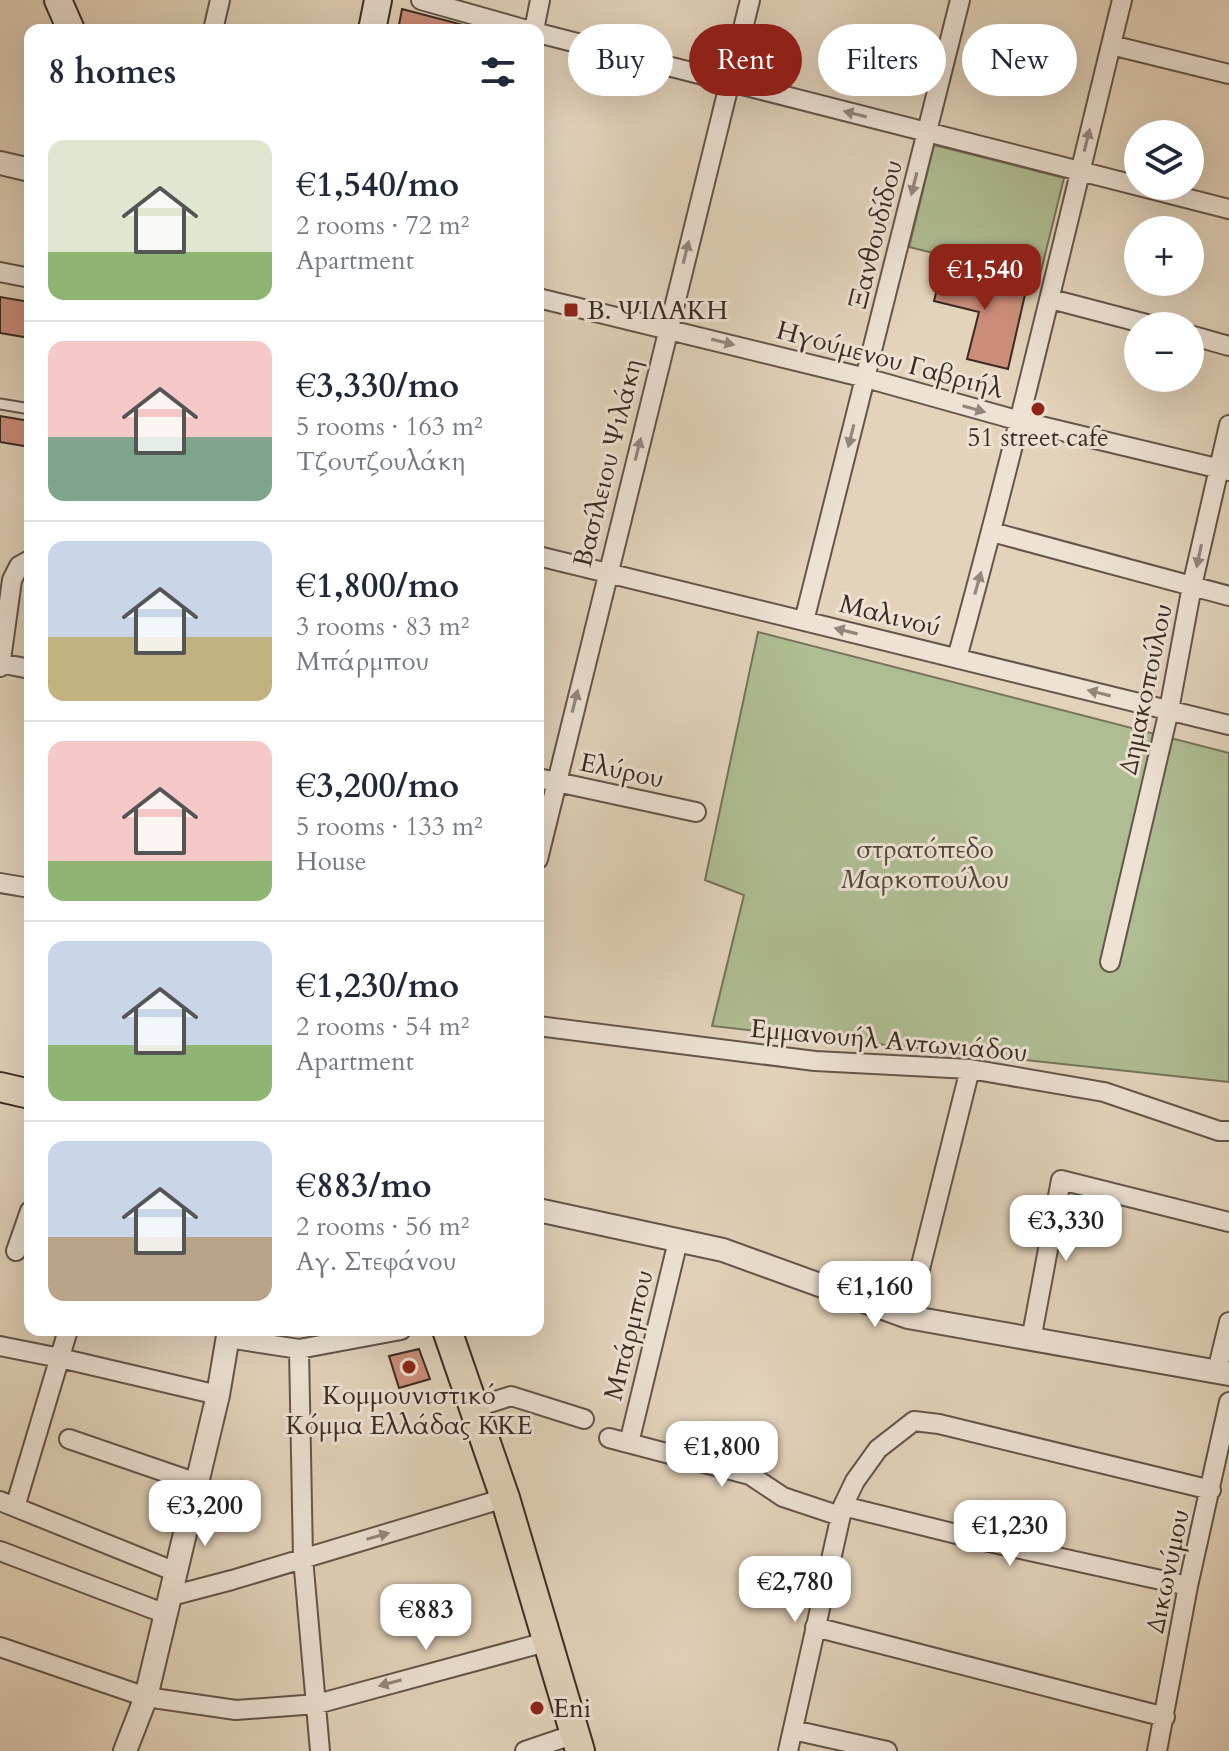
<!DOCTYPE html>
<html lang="en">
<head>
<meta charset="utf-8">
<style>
  body { margin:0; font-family:Cardo,serif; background:#f6f6f7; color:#1f2937; height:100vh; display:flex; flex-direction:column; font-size:30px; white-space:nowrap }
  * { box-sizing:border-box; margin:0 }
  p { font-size:26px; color:#747a83 }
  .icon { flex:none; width:44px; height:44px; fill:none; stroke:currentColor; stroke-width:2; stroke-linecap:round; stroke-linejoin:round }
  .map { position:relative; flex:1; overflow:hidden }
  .sheet { position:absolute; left:24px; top:24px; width:520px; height:1312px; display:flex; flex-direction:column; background:#fff; border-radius:16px; box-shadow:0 8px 32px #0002 }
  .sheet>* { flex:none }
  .banner { position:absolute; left:568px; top:24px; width:540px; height:72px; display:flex; gap:16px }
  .tools { position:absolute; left:1124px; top:120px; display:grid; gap:16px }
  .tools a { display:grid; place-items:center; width:80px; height:80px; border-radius:50%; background:#fff; box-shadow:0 8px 32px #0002; font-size:40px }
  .price { position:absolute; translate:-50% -68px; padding:0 18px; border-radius:16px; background:#fff; color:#222; font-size:26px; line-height:52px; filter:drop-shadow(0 2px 4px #0008) }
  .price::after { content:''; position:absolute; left:50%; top:48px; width:24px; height:18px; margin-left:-12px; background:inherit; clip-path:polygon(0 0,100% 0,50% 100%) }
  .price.active { background:#8f2418; color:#fff }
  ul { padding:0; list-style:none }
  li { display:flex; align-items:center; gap:24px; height:200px; padding:0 24px }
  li+li { border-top:2px solid #e0e1e3 }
  li span { display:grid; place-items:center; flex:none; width:224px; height:160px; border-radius:16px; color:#555 }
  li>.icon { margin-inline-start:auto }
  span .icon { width:96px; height:96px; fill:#fffc; stroke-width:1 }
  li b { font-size:34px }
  h2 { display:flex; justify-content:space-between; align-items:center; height:96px; padding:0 24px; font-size:34px }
  .tag { padding:0 28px; border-radius:36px; background:#fff; box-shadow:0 8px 32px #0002; font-size:28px; line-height:72px }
  .tag.active { background:#8f2418; color:#fff }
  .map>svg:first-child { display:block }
</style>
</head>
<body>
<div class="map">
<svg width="1229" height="1751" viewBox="0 0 1229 1751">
  <rect width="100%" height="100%" fill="#e3d3bb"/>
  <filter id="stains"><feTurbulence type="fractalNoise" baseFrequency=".0025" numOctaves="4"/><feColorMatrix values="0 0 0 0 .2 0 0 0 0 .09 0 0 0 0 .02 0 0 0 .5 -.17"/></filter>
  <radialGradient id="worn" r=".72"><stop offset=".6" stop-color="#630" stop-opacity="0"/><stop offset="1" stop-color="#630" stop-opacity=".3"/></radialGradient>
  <path fill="#afbd93" stroke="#75745c" stroke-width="2" d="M934 145 1064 178 1039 279 909 247Z
    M758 632 1229 753V1082L712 1026 744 895 705 880Z"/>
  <path fill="#cc8e7a" stroke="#3b2b24" stroke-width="2" d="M402 9 471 27V30H398Z
    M943 265 1027 286 1008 369 967 359 979 312 934 301Z
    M0 297 30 302V338L0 333Z
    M0 416 30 421V447L0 442Z
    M419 1349 430 1379 399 1388 389 1356Z"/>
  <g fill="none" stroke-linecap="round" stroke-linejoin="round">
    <g stroke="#65554a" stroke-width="13">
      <path id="service" d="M0 404 30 409"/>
    </g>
    <g stroke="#65554a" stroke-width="22">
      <path id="minor" d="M421 0 527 30
        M213 30 220 0
        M534 30 540 0
        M538 33 1229 209
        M1111 45 1229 74
        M0 272 30 278
        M538 298 866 378 1020 421 1229 471
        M1051 299 1154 326
        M1190 335 1229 346
        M992 532 1229 596
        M538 556 1229 725
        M804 621 960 0
        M957 658C1017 440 1068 220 1122 0
        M0 663 30 669
        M0 667 12 580 19 566 30 560
        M538 778 696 812
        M538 859 750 0
        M0 883 30 888
        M1110 962 1169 710 1192 586 1229 425
        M538 1026 815 1061 970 1069 1104 1092 1219 1131H1229
        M16 1251 30 1211
        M908 1317 970 1069
        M228 1338 299 1349 401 1330
        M1031 1340 1061 1180 1229 1222
        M0 1346 60 1358 218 1395
        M299 1349 303 1558 320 1751
        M1217 1371 1229 1322
        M474 1408 511 1396 584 1419
        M609 1438 750 1475 783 1497 840 1516
        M69 1439 197 1483
        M629 1443 678 1241
        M0 1501 176 1572
        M843 1506 989 1542 1188 1586
        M15 1507 68 1330
        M0 1551 166 1614
        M171 1596 232 1580 505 1498
        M815 1627 1165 1717
        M0 1647 146 1697 236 1710 317 1704 546 1642
        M793 1730 887 1751
        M525 1751 575 1734
        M788 1751 843 1506 855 1481 878 1449 914 1421 939 1424 1211 1490
        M1157 1751 1188 1586 1229 1402"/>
    </g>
    <g stroke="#65554a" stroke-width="26">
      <path id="tertiary" d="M0 163 30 170
        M538 1210 723 1250 908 1317 1229 1374
        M125 1751 146 1697 218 1395 229 1330"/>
    </g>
    <g stroke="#3b2b24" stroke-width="30">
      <path id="secondary" d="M58 0 71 30
        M372 30 378 0"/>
    </g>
    <g stroke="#3b2b24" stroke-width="32">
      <path id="primary" d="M0 1087 30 1094
        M447 1330 505 1498 580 1751"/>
    </g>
    <use href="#service" stroke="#ede2d3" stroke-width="9"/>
    <use href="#minor" stroke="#ede2d3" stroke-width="18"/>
    <use href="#tertiary" stroke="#ede2d3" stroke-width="22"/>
    <use href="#secondary" stroke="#ede2d3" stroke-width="26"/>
    <use href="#primary" stroke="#e3d3bb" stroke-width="28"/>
  </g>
  <defs><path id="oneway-solid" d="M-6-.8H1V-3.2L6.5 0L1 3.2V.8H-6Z" transform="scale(2)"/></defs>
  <g fill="#94867c">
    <use href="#oneway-solid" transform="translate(855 114) rotate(-166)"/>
    <use href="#oneway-solid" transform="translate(1087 140) rotate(-76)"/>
    <use href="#oneway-solid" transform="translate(914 184) rotate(104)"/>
    <use href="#oneway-solid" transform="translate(686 252) rotate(-76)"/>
    <use href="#oneway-solid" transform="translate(723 342) rotate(14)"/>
    <use href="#oneway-solid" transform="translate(974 409) rotate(16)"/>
    <use href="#oneway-solid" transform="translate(851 436) rotate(104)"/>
    <use href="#oneway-solid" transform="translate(638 449) rotate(-76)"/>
    <use href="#oneway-solid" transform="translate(1199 556) rotate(102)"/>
    <use href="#oneway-solid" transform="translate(978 583) rotate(-74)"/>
    <use href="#oneway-solid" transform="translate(846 631) rotate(-166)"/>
    <use href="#oneway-solid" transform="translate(1099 693) rotate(-166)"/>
    <use href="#oneway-solid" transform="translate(575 701) rotate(-76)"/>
    <use href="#oneway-solid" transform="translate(378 1536) rotate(-16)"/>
    <use href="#oneway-solid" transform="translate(390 1683) rotate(165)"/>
  </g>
  <g fill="#8f2418" stroke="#ede2d3" stroke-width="3">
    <rect x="563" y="302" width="16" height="16" rx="4"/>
    <circle cx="1038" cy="409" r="8"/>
    <circle cx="409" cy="1367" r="8"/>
    <circle cx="537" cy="1708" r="8"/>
  </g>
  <g text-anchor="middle" stroke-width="6" stroke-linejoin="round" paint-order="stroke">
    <g font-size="26" fill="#3b2b24" stroke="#ede2d3">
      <text transform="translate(875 234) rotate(-76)" y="9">Ξανθουδίδου</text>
      <text transform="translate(890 359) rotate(15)" y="9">Ηγούμενου Γαβριήλ</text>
      <text transform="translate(607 463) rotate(-76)" y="9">Βασίλειου Ψιλάκη</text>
      <text transform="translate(890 615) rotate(14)" y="9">Μαλινού</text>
      <text transform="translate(1145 689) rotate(-78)" y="9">Δημακοπούλου</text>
      <text transform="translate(622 770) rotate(12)" y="9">Ελύρου</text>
      <text transform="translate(889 1040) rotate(5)" y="9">Εμμανουήλ Αντωνιάδου</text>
      <text transform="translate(628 1335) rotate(-76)" y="9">Μπάρμπου</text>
      <text transform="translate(1167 1571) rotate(-78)" y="9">Δικωνύμου</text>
    </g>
    <g font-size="26" fill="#3b2b24" stroke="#ede2d3" text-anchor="start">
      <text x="587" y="319">Β. ΨΙΛΑΚΗ</text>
      <text x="1038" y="446" text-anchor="middle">51 street cafe</text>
      <text x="409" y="1404" text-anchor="middle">Κομμουνιστικό<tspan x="409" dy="30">Κόμμα Ελλάδας ΚΚΕ</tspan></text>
      <text x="553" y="1717">Eni</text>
    </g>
    <g font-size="26" font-style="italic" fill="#52483a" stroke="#ede2d3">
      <text x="925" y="858">στρατόπεδο<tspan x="925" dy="30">Μαρκοπούλου</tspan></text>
    </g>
  </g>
  <rect width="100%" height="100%" filter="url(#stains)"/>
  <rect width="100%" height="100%" fill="url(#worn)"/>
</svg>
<div class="tools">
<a><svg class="icon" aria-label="layers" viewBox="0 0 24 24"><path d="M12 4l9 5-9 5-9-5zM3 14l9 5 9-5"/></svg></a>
<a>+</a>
<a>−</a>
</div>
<b class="price active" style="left:985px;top:312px">€1,540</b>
<b class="price" style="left:1066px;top:1263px">€3,330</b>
<b class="price" style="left:875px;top:1329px">€1,160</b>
<b class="price" style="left:722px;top:1489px">€1,800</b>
<b class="price" style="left:205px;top:1548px">€3,200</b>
<b class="price" style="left:1010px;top:1568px">€1,230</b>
<b class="price" style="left:795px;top:1624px">€2,780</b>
<b class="price" style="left:426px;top:1652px">€883</b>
<div class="banner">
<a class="tag">Buy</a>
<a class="tag active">Rent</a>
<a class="tag">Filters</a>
<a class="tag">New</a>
</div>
<section class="sheet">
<h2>8 homes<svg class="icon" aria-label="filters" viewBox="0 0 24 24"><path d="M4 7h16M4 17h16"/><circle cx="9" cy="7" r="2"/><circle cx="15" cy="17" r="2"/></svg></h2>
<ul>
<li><span style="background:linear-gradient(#dfe7d0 70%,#8fb573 0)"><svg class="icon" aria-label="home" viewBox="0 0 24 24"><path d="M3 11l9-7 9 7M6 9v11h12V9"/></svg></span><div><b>€1,540/mo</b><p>2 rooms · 72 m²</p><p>Apartment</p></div></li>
<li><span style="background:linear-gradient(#f6c9c9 60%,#7fa58c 0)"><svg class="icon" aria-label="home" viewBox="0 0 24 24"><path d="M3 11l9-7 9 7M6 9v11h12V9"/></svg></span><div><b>€3,330/mo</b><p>5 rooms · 163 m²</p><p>Τζουτζουλάκη</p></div></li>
<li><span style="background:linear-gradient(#c9d6e8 60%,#c2b280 0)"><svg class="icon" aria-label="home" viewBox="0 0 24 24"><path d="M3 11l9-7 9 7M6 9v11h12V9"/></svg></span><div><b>€1,800/mo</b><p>3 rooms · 83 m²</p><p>Μπάρμπου</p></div></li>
<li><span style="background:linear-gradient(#f6c9c9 75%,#8fb573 0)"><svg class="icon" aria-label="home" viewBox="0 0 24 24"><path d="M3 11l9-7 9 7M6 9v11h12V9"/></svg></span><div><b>€3,200/mo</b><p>5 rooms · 133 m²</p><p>House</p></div></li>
<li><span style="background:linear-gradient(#c9d6e8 65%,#8fb573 0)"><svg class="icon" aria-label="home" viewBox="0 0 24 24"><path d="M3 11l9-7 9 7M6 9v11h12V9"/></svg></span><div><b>€1,230/mo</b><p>2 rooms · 54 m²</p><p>Apartment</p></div></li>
<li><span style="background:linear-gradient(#c9d6e8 60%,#b9a48a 0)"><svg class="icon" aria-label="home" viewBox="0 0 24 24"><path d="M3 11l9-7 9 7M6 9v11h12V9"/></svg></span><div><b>€883/mo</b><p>2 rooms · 56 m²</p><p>Αγ. Στεφάνου</p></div></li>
</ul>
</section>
</div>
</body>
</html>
